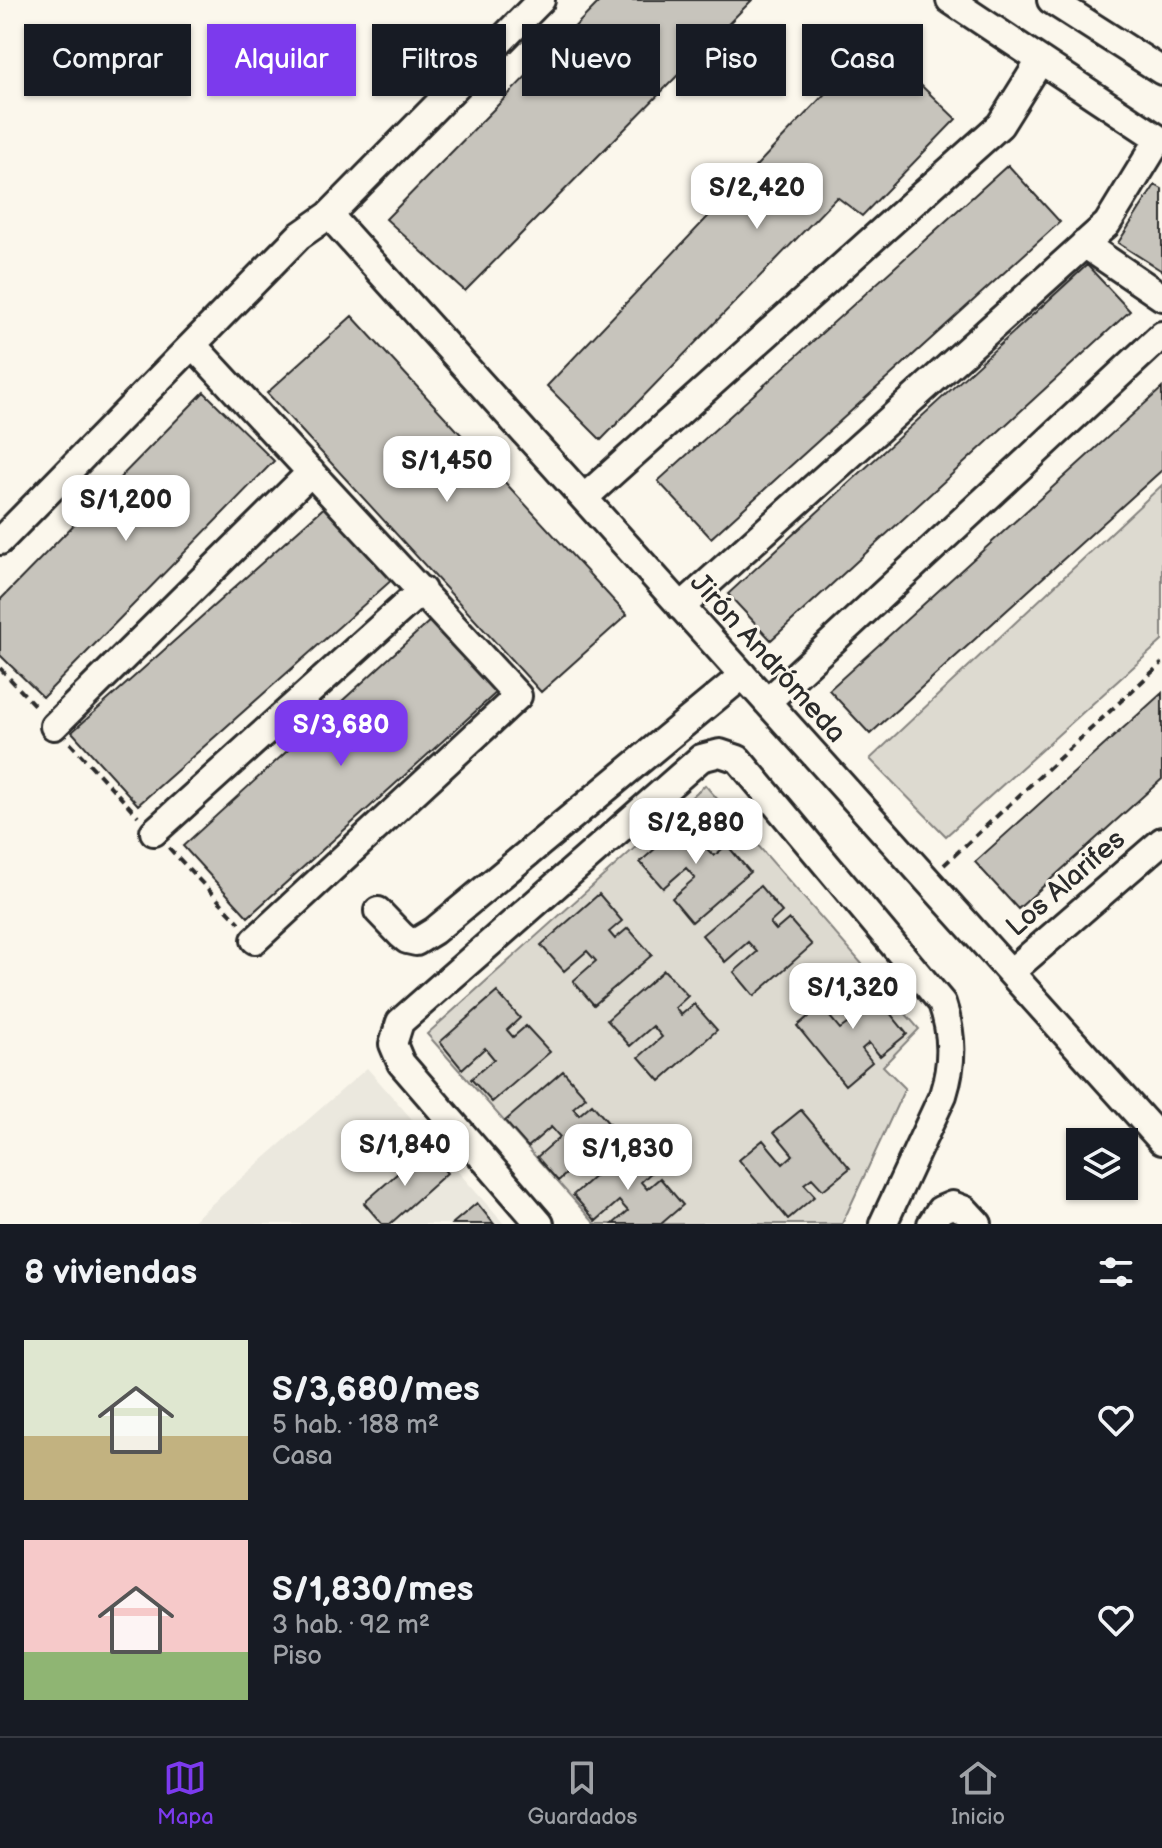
<!DOCTYPE html>
<html lang="es">
<head>
<meta charset="utf-8">
<style>
  body { margin:0; font-family:"Balsamiq Sans",sans-serif; background:#242831; color:#f1f3f6; height:100vh; display:flex; flex-direction:column; font-size:30px; white-space:nowrap }
  * { box-sizing:border-box; margin:0 }
  p { font-size:26px; color:#9ea1a6 }
  .icon { flex:none; width:44px; height:44px; fill:none; stroke:currentColor; stroke-width:2; stroke-linecap:round; stroke-linejoin:round }
  .map { position:relative; height:1224px; overflow:hidden }
  .drawer { display:flex; flex-direction:column; background:#171b24; flex:1 }
  .drawer>* { flex:none }
  .guide { position:absolute; left:24px; top:24px; width:1114px; height:72px; display:flex; gap:16px }
  .tools { position:absolute; left:1066px; top:1128px; display:grid; gap:16px }
  .tools a { display:grid; place-items:center; width:72px; height:72px; border-radius:0px; background:#171b24; box-shadow:0 2px 6px #0004; font-size:40px }
  .price { position:absolute; translate:-50% -68px; padding:0 18px; border-radius:16px; background:#fff; color:#222; font-size:26px; line-height:52px; filter:drop-shadow(0 2px 4px #0008) }
  .price::after { content:''; position:absolute; left:50%; top:48px; width:24px; height:18px; margin-left:-12px; background:inherit; clip-path:polygon(0 0,100% 0,50% 100%) }
  .price.selected { background:#7c3aed; color:#fff }
  ul { padding:0; list-style:none }
  li { display:flex; align-items:center; gap:24px; height:200px; padding:0 24px }
  li span { display:grid; place-items:center; flex:none; width:224px; height:160px; border-radius:0px; color:#555 }
  li>.icon { margin-inline-start:auto }
  span .icon { width:96px; height:96px; fill:#fffc; stroke-width:1 }
  li b { font-size:34px }
  h2 { display:flex; justify-content:space-between; align-items:center; height:96px; padding:0 24px; font-size:34px }
  .tag { padding:0 28px; border-radius:0px; background:#171b24; box-shadow:0 2px 6px #0004; font-size:28px; line-height:72px }
  .tag.selected { background:#7c3aed; color:#fff }
  .dock { display:flex; justify-content:space-around; align-items:center; height:112px; border-top:2px solid #363941; background:#171b24; font-size:22px; color:#9ea1a6 }
  .dock a { display:grid; justify-items:center; gap:4px }
  .dock .selected { color:#7c3aed }
  .map>svg:first-child { display:block }
</style>
</head>
<body>
<div class="map">
<svg width="1162" height="1224" viewBox="0 0 1162 1224">
  <rect width="100%" height="100%" fill="#fbf7ec"/>
  <filter id="ink" filterUnits="userSpaceOnUse"><feTurbulence type="fractalNoise" baseFrequency=".0125" numOctaves="2"/><feDisplacementMap in="SourceGraphic" scale="16" xChannelSelector="R" yChannelSelector="G"/><feConvolveMatrix kernelMatrix="1 2 1 2 8 2 1 2 1" color-interpolation-filters="sRGB"/></filter>
  <g filter="url(#ink)">
    <path fill="#ebe8de" d="M367 1068 504 1224H189Z"/>
    <path fill="#dddad0" stroke="#84827e" stroke-width="2" d="M1162 485V641L946 836 870 759Z
      M705 785 919 1029 883 1066 905 1088 842 1224H595L427 1034Z"/>
    <path fill="#c7c4bc" stroke="#2b2b2b" stroke-width="2" d="M601 0H752L465 291 386 219Z
      M875 41 956 119 862 216 837 197 601 440 547 386Z
      M1008 165 1060 222 711 538 658 481Z
      M1155 185 1162 189V271L1118 243Z
      M1087 265 1130 311 771 640 728 594Z
      M352 316 627 615 541 692 267 393Z
      M1162 388V470L870 734 829 690Z
      M204 392 274 461 43 697 0 655V600Z
      M328 504 394 578 138 805 72 732Z
      M432 619 498 691 248 917 183 846Z
      M1162 693V779L1018 909 975 862Z
      M697 812 720 838 707 849 714 856 727 845 750 872 692 922 672 898 695 878 686 868 663 888 640 862Z
      M760 886 782 912 770 923 776 930 789 919 812 945 754 996 734 972 757 952 748 942 725 962 702 935Z
      M599 894 622 921 609 932 615 939 628 928 652 955 594 1005 573 981 596 961 587 951 564 971 541 945Z
      M664 970 688 996 675 1008 681 1015 694 1004 717 1030 660 1081 639 1057 662 1037 653 1026 630 1046 607 1020Z
      M859 975 907 1034 880 1056 869 1043 862 1049 872 1062 845 1085 797 1026 821 1006 840 1029 851 1021 832 998Z
      M497 992 520 1018 507 1030 513 1037 526 1026 550 1052 492 1102 471 1079 494 1059 485 1048 462 1069 440 1042Z
      M563 1071 586 1097 573 1108 579 1115 592 1104 615 1131 558 1181 537 1157 560 1137 551 1127 528 1147 505 1121Z
      M801 1110 850 1168 823 1190 812 1178 804 1184 815 1196 788 1219 739 1160 763 1140 783 1164 793 1155 774 1132Z
      M630 1145 653 1171 641 1182 647 1189 660 1178 683 1205 661 1224H613L628 1211 619 1201 596 1221 573 1195Z
      M425 1149 447 1173 390 1224H382L364 1203Z
      M477 1203 494 1224H452Z"/>
    <g fill="none" stroke-linecap="round" stroke-linejoin="round">
      <g stroke="#2b2b2b" stroke-width="32">
        <path id="minor" d="M950 0 1162 141
          M1051 0 1162 71
          M329 215 1162 1141
          M1084 244 1162 297
          M193 345 518 696 255 940
          M584 498 1000 125 1040 61
          M0 541 299 236 329 215 541 0
          M681 607 1107 224 1159 139
          M767 702 1162 335
          M54 726 311 472
          M154 832 422 590
          M378 911 401 935 407 940 416 942 434 931 743 675
          M1011 972 1162 841
          M540 1224 401 1063 393 1044 400 1022 701 758 720 753 738 759 942 1003C953 1035 953 1063 943 1095L883 1224
          M931 1224 940 1210 952 1205 965 1210 978 1224"/>
      </g>
      <path stroke="#2b2b2b" stroke-width="4" stroke-dasharray="8 6" stroke-linecap="butt" d="M0 668 37 708
        M70 743 138 816
        M169 848 240 923
        M944 865 1162 663"/>
      <use href="#minor" stroke="#fbf7ec" stroke-width="26"/>
    </g>
  </g>
  <g text-anchor="middle" stroke-width="6" stroke-linejoin="round" paint-order="stroke">
    <g font-size="28" fill="#2b2b2b" stroke="#fbf7ec">
      <text transform="translate(769 657) rotate(48)" y="10">Jirón Andrómeda</text>
      <text transform="translate(1065 882) rotate(-41)" y="10">Los Alarifes</text>
    </g>
  </g>
</svg>
<div class="tools">
<a><svg class="icon" aria-label="layers" viewBox="0 0 24 24"><path d="M12 4l9 5-9 5-9-5zM3 14l9 5 9-5"/></svg></a>
</div>
<b class="price" style="left:757px;top:231px">S/2,420</b>
<b class="price" style="left:447px;top:504px">S/1,450</b>
<b class="price" style="left:126px;top:543px">S/1,200</b>
<b class="price selected" style="left:341px;top:768px">S/3,680</b>
<b class="price" style="left:696px;top:866px">S/2,880</b>
<b class="price" style="left:853px;top:1031px">S/1,320</b>
<b class="price" style="left:405px;top:1188px">S/1,840</b>
<b class="price" style="left:628px;top:1192px">S/1,830</b>
<div class="guide">
<a class="tag">Comprar</a>
<a class="tag selected">Alquilar</a>
<a class="tag">Filtros</a>
<a class="tag">Nuevo</a>
<a class="tag">Piso</a>
<a class="tag">Casa</a>
</div>
</div>
<section class="drawer">
<h2>8 viviendas<svg class="icon" aria-label="filters" viewBox="0 0 24 24"><path d="M4 7h16M4 17h16"/><circle cx="9" cy="7" r="2"/><circle cx="15" cy="17" r="2"/></svg></h2>
<ul>
<li><span style="background:linear-gradient(#dfe7d0 60%,#c2b280 0)"><svg class="icon" aria-label="home" viewBox="0 0 24 24"><path d="M3 11l9-7 9 7M6 9v11h12V9"/></svg></span><div><b>S/3,680/mes</b><p>5 hab. · 188 m²</p><p>Casa</p></div><svg class="icon" aria-label="heart" viewBox="0 0 24 24"><path d="M12 20l-8-8c-3-5 5-10 8-4 3-6 11-1 8 4z"/></svg></li>
<li><span style="background:linear-gradient(#f6c9c9 70%,#8fb573 0)"><svg class="icon" aria-label="home" viewBox="0 0 24 24"><path d="M3 11l9-7 9 7M6 9v11h12V9"/></svg></span><div><b>S/1,830/mes</b><p>3 hab. · 92 m²</p><p>Piso</p></div><svg class="icon" aria-label="heart" viewBox="0 0 24 24"><path d="M12 20l-8-8c-3-5 5-10 8-4 3-6 11-1 8 4z"/></svg></li>
</ul>
</section>
<nav class="dock">
<a class="selected"><svg class="icon" aria-label="map" viewBox="0 0 24 24"><path d="M3 6l6-2 6 2 6-2v14l-6 2-6-2-6 2zM9 4v14M15 6v14"/></svg>Mapa</a>
<a><svg class="icon" aria-label="saved" viewBox="0 0 24 24"><path d="M7 4h10v16l-5-4-5 4z"/></svg>Guardados</a>
<a><svg class="icon" aria-label="home" viewBox="0 0 24 24"><path d="M3 11l9-7 9 7M6 9v11h12V9"/></svg>Inicio</a>
</nav>
</body>
</html>
